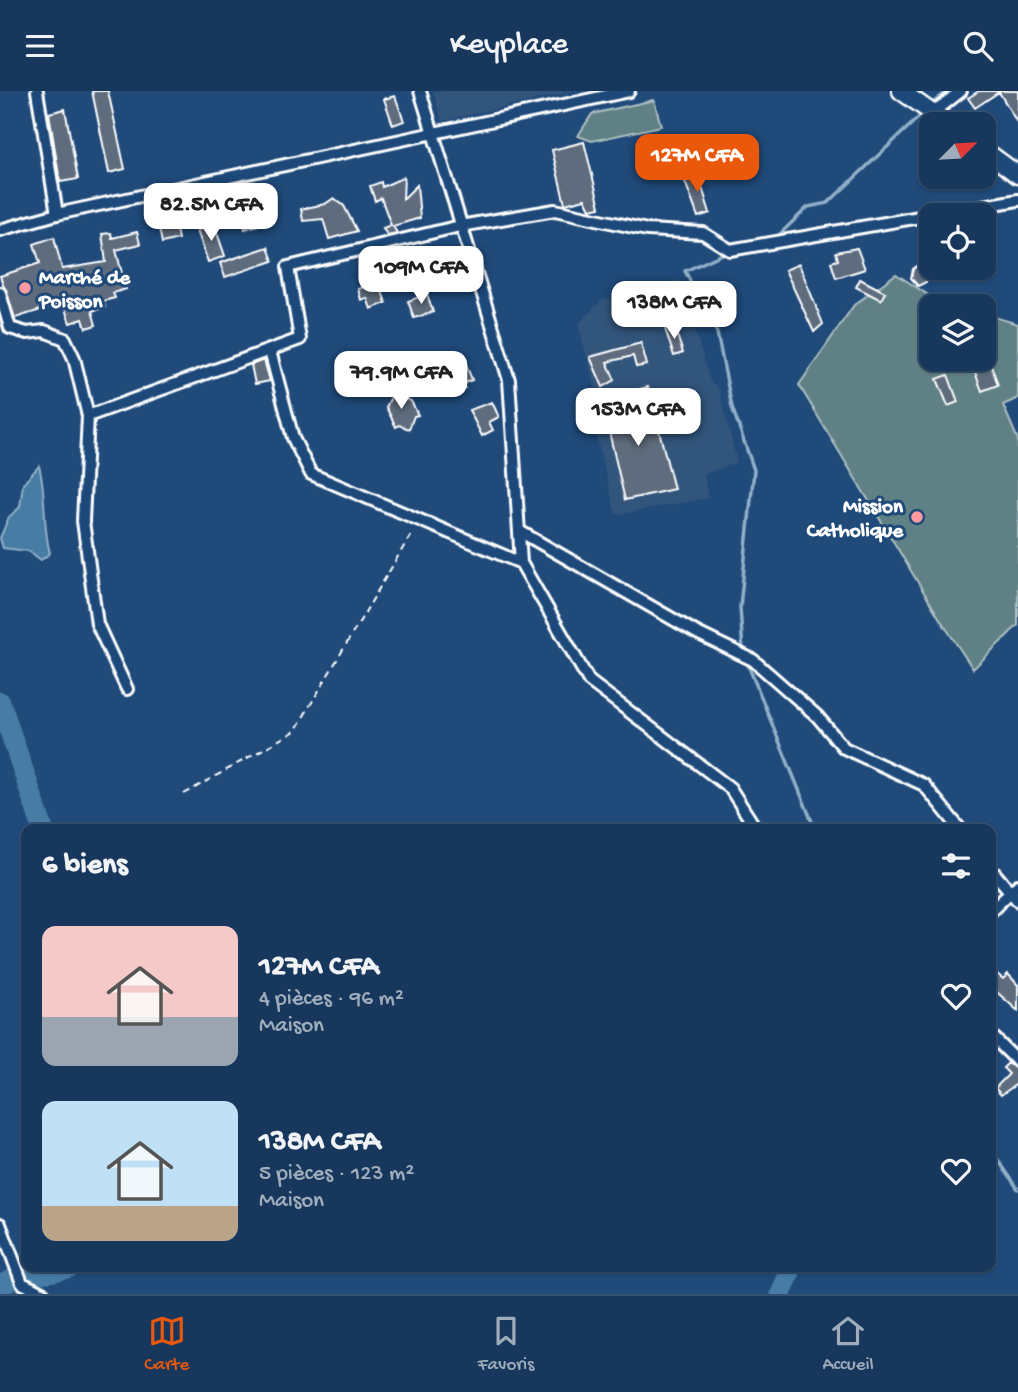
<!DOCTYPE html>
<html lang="fr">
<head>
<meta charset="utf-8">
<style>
  body { margin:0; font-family:"Gochi Hand",sans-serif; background:#244365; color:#f1f3f6; height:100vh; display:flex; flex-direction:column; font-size:26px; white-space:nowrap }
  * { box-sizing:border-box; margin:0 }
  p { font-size:23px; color:#9eacbb }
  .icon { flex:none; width:38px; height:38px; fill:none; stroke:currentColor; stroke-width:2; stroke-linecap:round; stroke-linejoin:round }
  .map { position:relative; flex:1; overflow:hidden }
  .sheet { position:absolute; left:21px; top:733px; width:975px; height:448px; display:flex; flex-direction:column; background:#17385c; border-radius:14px; box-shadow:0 2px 5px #0004,0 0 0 2px #365272 }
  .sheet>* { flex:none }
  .needle { width:46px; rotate:66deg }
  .buttons { position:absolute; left:919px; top:21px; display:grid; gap:14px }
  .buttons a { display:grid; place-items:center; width:77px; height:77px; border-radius:14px; background:#17385c; box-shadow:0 2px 5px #0004,0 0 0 2px #365272; font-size:35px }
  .price { position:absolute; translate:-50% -60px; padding:0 16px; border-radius:14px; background:#fff; color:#222; font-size:23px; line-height:46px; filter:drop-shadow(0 2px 4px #0008) }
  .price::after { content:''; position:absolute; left:50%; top:42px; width:21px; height:16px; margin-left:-10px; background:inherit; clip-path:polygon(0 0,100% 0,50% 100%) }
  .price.selected { background:#ea580c; color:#fff }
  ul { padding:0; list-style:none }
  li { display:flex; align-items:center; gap:21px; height:175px; padding:0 21px }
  li span { display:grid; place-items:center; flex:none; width:196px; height:140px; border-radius:14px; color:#555 }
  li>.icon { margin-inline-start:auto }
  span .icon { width:84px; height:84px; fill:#fffc; stroke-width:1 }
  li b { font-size:30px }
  h2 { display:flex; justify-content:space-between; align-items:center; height:84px; padding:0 21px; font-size:30px }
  header { display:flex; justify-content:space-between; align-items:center; height:91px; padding:0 21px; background:#17385c; font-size:32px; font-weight:600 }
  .tab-bar { display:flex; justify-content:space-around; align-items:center; height:98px; border-top:2px solid #365272; background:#17385c; font-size:19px; color:#9eacbb }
  .tab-bar a { display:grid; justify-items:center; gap:4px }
  .tab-bar .selected { color:#ea580c }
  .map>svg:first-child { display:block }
</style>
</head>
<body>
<header><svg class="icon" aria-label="menu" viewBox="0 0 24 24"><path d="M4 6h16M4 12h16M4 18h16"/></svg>Keyplace<svg class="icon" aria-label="search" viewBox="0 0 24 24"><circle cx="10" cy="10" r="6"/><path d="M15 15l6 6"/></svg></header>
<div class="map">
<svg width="1018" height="1203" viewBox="0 0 1018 1203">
  <rect width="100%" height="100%" fill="#1f4a7a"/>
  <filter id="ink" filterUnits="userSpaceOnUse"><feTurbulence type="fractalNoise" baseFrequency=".0143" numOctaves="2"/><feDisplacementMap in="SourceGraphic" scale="14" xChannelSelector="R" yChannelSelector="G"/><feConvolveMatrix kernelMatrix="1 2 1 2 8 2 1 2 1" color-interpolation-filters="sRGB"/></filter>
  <g filter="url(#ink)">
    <path fill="#32547b" d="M433 0H576L442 30Z
      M680 189 710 290 719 298 737 371 704 384 708 407 616 424 587 310 598 306 578 234 600 210Z"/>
    <path fill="#5e8185" stroke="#aec0c2" stroke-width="2" d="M654 9 661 35 592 50 578 45 592 23Z
      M896 183 936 209 958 215H931V268H984V223L1018 233V307L1003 314 1018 349V534L973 578 940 528 799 294 854 214Z"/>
    <path fill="#477ba4" stroke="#91b0c8" stroke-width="2" d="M39 375C47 404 42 433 50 462L41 469 29 460 3 457 0 447 9 426 20 416 23 393Z"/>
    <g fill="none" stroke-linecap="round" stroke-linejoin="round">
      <path stroke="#91b0c8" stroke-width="3.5" d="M934 11 948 0
        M780 143 808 116 828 112 919 26
        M729 160 685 180 717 242 732 316 754 379 740 516 743 561
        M746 569 815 738
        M990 1057 1018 1098"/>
      <path stroke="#477ba4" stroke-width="21" d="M0 611 43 738
        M0 1196C17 1181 48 1184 70 1176
        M781 1203 792 1176"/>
    </g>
    <path fill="#5e6c7d" stroke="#fff" stroke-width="2" d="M92 0H108L125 78 109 82Z
      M979 0H1018V33L999 1 975 17 968 7Z
      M395 5 404 30 393 34 384 8Z
      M65 18 78 88 60 91 49 22Z
      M584 51 600 116 590 118 585 108 565 113 552 59Z
      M697 80 710 122 698 126 683 85Z
      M404 86 403 108 417 94 420 127 393 135 397 142 387 144 383 137 391 134 381 107 375 110 370 95 381 91 382 96Z
      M252 101 261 133 245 138 235 106Z
      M334 107 344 115 357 140 329 148 323 128 303 130 301 118 325 113Z
      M174 129 178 148 162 152 158 133Z
      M214 133 225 165 208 171 197 139Z
      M137 141 140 153 116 159 126 198 113 202 115 207 103 210 105 216 92 220 96 234 86 237 83 228 70 232 63 212 15 227 0 185 40 172 34 153 54 146 62 178 106 171 102 143 111 142 112 147Z
      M268 156 273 170 225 186 220 172Z
      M857 157 865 178 836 187 831 171 838 169 836 161Z
      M799 173 823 233 814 241 785 179Z
      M917 175H924L930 184 926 191 918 195 911 187 913 178Z
      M376 183 386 212 371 218 367 207 361 209 358 198 363 196 360 189Z
      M860 188 885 201 881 209 856 196Z
      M427 203 433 221 414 227 408 210Z
      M674 235 683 262 674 265 665 238Z
      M641 252 647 274 636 276 633 265 607 271 615 289 603 296 590 266Z
      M464 268 472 289 463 293 465 297 450 302 447 291 459 286 453 271Z
      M970 268H983L986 276 991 274 998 294 982 300Z
      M264 269 270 290 255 293 251 274Z
      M948 284 958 311 948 315 937 288Z
      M648 296 652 311 665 308 667 318 654 320 674 398 625 409 607 332H601L596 313 624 307 629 334 647 329 640 298Z
      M393 302 411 310 418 324 414 325 409 338 399 334 396 336 386 316Z
      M492 311 499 326 489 331 493 339 482 345 469 319Z
      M990 877 1003 888 1008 883 1018 894V920L990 895Z
      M1008 972 1018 979V992L1001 1004 995 997 1009 983 1003 977Z"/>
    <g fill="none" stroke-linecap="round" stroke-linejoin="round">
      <g stroke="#fff" stroke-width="16">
        <path id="minor" d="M37 0 57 123
          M420 0 509 289 521 472 589 590 730 697 756 738
          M933 22 961 0
          M931 124 1018 109
          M0 139 57 123 629 0
          M0 202 10 237 27 242 44 240 65 248 74 267 88 325 83 430 97 533 127 598
          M270 260 293 347 311 383 521 472
          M88 325 300 248 288 176 460 135 555 119 647 139 703 142 730 159 931 124
          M521 441 697 542 753 569 817 625 844 657 924 694 960 738
          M990 777 1018 810
          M990 821 1018 794
          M990 943 1018 971
          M0 1133 22 1192 44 1203"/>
      </g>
      <g stroke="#fff" stroke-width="21">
        <path id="primary" d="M901 0 948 33
          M984 59 1018 84"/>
      </g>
      <path stroke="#fff" stroke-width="2" stroke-dasharray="7 5" stroke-linecap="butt" d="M184 703 295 640 413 440"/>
      <use href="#minor" stroke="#1f4a7a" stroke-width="10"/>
      <use href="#primary" stroke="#1f4a7a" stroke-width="16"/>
    </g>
  </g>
  <g fill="#ff9aa2" stroke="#1f4a7a" stroke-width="2.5">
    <circle cx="25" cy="197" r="7"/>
    <circle cx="917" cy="426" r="7"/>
  </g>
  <g text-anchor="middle" stroke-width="6" stroke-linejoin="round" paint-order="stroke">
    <g font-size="21" font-weight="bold" fill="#fff" stroke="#1f4a7a" text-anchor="start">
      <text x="39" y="192">Marché de<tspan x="39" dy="24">Poisson</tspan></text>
      <text x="903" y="421" text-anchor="end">Mission<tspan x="903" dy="24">Catholique</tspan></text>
    </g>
  </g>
</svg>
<div class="buttons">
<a><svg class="needle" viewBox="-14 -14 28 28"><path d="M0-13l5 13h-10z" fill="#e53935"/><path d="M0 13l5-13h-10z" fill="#9eacbb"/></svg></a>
<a><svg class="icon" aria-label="locate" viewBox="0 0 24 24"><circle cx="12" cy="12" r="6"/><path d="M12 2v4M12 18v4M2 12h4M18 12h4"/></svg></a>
<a><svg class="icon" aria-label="layers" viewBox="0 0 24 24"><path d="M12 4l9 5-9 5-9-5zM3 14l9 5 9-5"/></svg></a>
</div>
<b class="price selected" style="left:697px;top:103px">127M CFA</b>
<b class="price" style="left:211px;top:152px">82.5M CFA</b>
<b class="price" style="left:421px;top:215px">109M CFA</b>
<b class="price" style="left:674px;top:250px">138M CFA</b>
<b class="price" style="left:401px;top:320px">79.9M CFA</b>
<b class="price" style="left:638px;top:357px">153M CFA</b>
<section class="sheet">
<h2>6 biens<svg class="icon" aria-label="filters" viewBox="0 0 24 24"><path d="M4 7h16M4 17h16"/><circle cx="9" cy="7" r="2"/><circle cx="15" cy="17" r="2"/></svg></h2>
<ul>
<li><span style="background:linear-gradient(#f6c9c9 65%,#9aa5b1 0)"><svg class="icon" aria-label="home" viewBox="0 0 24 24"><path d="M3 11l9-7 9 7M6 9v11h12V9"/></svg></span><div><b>127M CFA</b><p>4 pièces · 96 m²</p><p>Maison</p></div><svg class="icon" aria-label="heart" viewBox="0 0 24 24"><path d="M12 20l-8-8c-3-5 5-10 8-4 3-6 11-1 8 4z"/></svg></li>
<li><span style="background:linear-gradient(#bfe0f5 75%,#b9a48a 0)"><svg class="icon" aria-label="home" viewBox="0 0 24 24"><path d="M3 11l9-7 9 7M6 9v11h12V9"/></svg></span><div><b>138M CFA</b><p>5 pièces · 123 m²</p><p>Maison</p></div><svg class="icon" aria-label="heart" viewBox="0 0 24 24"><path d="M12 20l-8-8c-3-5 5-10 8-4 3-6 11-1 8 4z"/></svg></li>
</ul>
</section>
</div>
<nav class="tab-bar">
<a class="selected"><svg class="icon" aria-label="map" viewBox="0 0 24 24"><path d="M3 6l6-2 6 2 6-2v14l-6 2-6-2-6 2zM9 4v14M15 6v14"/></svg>Carte</a>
<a><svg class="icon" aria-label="saved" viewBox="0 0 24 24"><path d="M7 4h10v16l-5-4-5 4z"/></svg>Favoris</a>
<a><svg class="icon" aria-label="home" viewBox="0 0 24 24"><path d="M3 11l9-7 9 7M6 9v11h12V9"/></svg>Accueil</a>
</nav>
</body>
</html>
